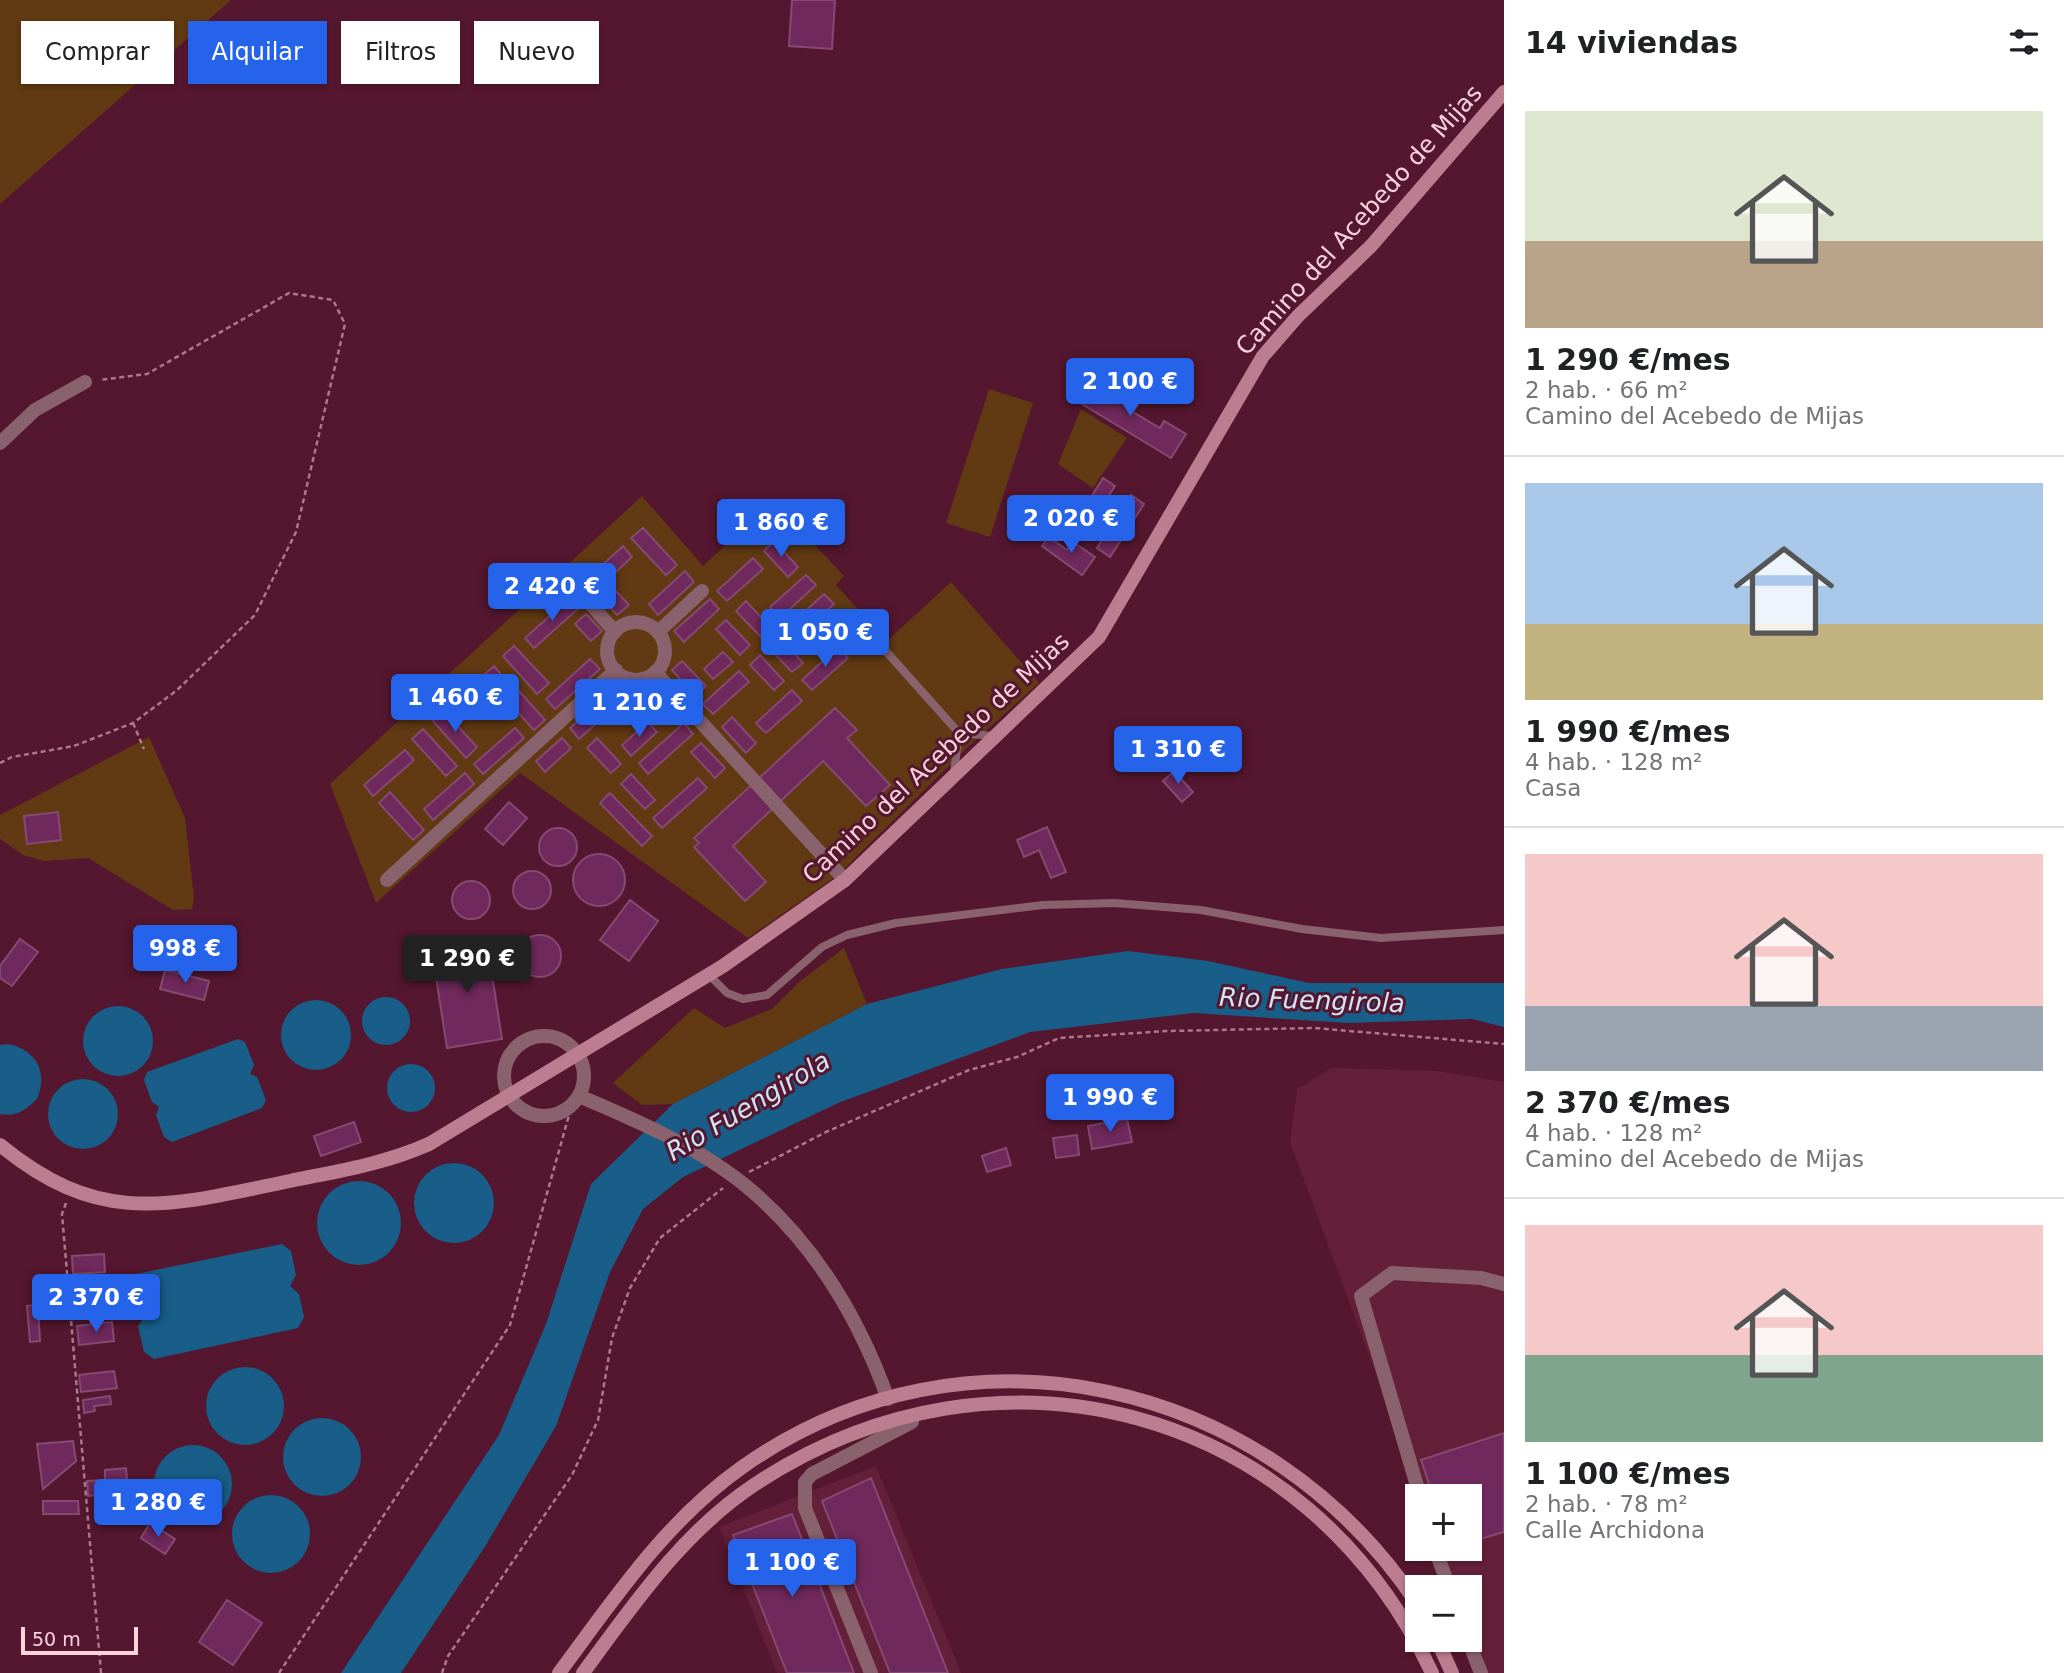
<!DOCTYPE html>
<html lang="es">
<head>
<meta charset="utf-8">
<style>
  body { margin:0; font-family:"DejaVu Sans",sans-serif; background:#f2f2f2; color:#202124; height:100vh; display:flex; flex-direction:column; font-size:26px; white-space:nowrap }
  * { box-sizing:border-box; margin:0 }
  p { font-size:23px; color:#757577 }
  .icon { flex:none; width:38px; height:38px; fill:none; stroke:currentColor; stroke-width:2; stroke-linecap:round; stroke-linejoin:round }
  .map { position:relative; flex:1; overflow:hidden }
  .sheet { display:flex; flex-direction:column; background:#fff; width:560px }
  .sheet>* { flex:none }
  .top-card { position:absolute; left:21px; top:21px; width:665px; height:63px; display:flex; gap:14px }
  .fabs { position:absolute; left:1405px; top:1484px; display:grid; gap:14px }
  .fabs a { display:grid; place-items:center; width:77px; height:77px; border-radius:0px; background:#fff; box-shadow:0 2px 5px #0004; font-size:35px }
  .scale { position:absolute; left:21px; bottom:18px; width:117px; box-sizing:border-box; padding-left:7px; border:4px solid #fbd3dd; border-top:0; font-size:19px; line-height:24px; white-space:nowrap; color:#fbd3dd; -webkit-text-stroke:5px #55172f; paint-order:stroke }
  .price { position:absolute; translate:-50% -60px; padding:0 16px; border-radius:7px; background:#2563eb; color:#fff; font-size:23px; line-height:46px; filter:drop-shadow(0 2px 4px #0008) }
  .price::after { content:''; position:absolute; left:50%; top:42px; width:21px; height:16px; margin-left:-10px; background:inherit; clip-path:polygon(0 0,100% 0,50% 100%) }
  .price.selected { background:#222; color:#fff }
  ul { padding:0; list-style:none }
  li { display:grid; align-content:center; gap:14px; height:371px; padding:0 21px }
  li+li { border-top:2px solid #e0e0e0 }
  li span { display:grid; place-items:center; height:217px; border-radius:0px; color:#555 }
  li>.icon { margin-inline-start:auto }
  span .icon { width:126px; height:126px; fill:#fffc; stroke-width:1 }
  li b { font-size:30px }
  h2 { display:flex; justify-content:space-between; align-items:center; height:84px; padding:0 21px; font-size:30px }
  .tag { padding:0 24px; border-radius:0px; background:#fff; box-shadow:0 2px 5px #0004; font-size:24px; line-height:63px }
  .tag.selected { background:#2563eb; color:#fff }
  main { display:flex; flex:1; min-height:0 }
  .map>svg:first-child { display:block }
</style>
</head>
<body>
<main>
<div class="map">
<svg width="1504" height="1673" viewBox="0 0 1504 1673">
  <rect width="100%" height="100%" fill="#55172f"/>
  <path fill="#641f39" d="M1332 1068 1436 1071 1504 1082V1673H1486L1470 1629V1587H1455L1440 1549H1470V1496H1421L1290 1142 1297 1089Z
    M876 1466 961 1673H777L719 1527Z"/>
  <path fill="#613912" d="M0 0H231L0 204Z
    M989 389 1033 403 990 537 946 523Z
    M1081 409 1127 438 1093 488 1058 464Z
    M642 496 703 566 773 501 844 576 836 585 887 641 951 582 1039 683 972 743 838 875 748 938 520 773 376 903 330 784Z
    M149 737 185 818 194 898 192 909 173 910 88 858 44 861 23 855 0 839V815Z
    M844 948 867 1004 673 1104 642 1105 613 1083 694 1008 725 1028 772 1009 799 982Z"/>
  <path fill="#185e88" d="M1128 951 1208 961 1309 983H1504V1027L1472 1019 1349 1023 1194 1013 1030 1032 838 1103 683 1177 643 1209 610 1272 556 1426 486 1545 401 1673H341L499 1435 546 1324 591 1184 673 1104 867 1004 1002 969Z
    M362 1021a24 24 0 1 1 48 0a24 24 0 1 1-48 0Z
    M281 1035a35 35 0 1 1 70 0a35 35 0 1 1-70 0Z
    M83 1041a35 35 0 1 1 70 0a35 35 0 1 1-70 0Z
    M238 1039 245 1042 254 1065 250 1074 257 1077 266 1100 262 1108 172 1142 164 1137 156 1115 159 1107 152 1102 144 1080 147 1072Z
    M9 1044C37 1051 48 1072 37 1099 26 1110 16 1117 0 1114V1045Z
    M387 1088a24 24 0 1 1 48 0a24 24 0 1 1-48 0Z
    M48 1114a35 35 0 1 1 70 0a35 35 0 1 1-70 0Z
    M414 1203a40 40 0 1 1 80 0a40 40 0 1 1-80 0Z
    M317 1223a42 42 0 1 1 84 0a42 42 0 1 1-84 0Z
    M282 1244 291 1251 296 1275 290 1286 299 1294 304 1317 298 1328 154 1359 144 1352 138 1326 145 1316 135 1310 129 1283 136 1274Z
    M206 1406a39 39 0 1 1 78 0a39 39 0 1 1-78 0Z
    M283 1457a39 39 0 1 1 78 0a39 39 0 1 1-78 0Z
    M154 1484a39 39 0 1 1 78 0a39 39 0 1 1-78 0Z
    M232 1534a39 39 0 1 1 78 0a39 39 0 1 1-78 0Z"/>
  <path fill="#70295c" stroke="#854a71" stroke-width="2" d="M792 0H835L832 49 789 46Z
    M1092 377 1138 405 1133 412 1160 428 1164 421 1186 434 1171 458 1077 401Z
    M1103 478 1115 486 1082 536 1059 521 1072 502 1083 510Z
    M1131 495 1144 504 1110 557 1097 548Z
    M643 528 677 565 666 575 631 538Z
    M1049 537 1067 550 1073 542 1095 557 1082 575 1042 546Z
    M774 541 798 567 788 577 764 551Z
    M623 546 632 557 596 590 587 579Z
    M753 558 763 569 727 601 717 591Z
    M685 571 694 582 658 615 649 604Z
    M806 575 816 585 780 618 770 607Z
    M613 588 629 605 617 615 602 599Z
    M824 594 834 604 798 637 789 626Z
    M570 598 579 608 534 648 525 638Z
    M710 599 719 609 684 642 674 631Z
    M746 601 770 627 760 636 736 611Z
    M586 614 602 631 591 641 575 624Z
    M843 615 867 640 857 650 833 624Z
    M726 620 750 645 740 655 716 629Z
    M779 637 803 663 792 672 768 647Z
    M514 646 549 683 537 694 503 656Z
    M838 647 848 658 812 690 802 680Z
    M723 652 733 662 713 679 704 669Z
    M760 655 784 681 774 690 750 665Z
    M590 659 600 669 555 709 546 699Z
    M682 661 706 686 696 696 672 670Z
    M494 666 503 677 462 713 453 702Z
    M739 671 749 682 713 714 703 704Z
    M511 682 545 720 534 730 500 693Z
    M653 687 677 713 667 722 643 696Z
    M614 688 624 698 579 739 570 728Z
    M792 690 802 701 766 733 756 723Z
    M835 708 857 730 847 738 890 785 866 806 823 761 733 846 766 882 745 901 694 847 699 843 694 838Z
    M443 710 477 747 466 758 432 720Z
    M732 717 756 743 746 753 722 727Z
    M648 722 657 732 631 756 622 745Z
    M684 723 693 734 648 774 639 763Z
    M515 728 524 738 483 774 474 764Z
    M423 729 457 766 446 776 412 739Z
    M562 738 571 748 545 772 536 761Z
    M597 738 621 764 611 773 587 748Z
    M701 743 725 768 715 778 691 752Z
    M405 750 414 760 373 796 364 785Z
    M1174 771 1193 792 1182 802 1163 781Z
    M465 773 474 784 433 820 424 809Z
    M631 774 655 800 645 809 621 784Z
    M698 778 707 788 662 828 653 818Z
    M390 792 424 830 413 840 379 803Z
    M610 793 652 836 642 846 600 803Z
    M509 802 527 818 503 845 485 829Z
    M58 812 61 840 27 844 24 816Z
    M1047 827 1066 872 1051 878 1039 850 1024 857 1017 840Z
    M539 847a19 19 0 1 1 38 0a19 19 0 1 1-38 0Z
    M573 880a26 26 0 1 1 52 0a26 26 0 1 1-52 0Z
    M513 890a19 19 0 1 1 38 0a19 19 0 1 1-38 0Z
    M452 900a19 19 0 1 1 38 0a19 19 0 1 1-38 0Z
    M630 900 658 921 629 961 600 940Z
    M519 956a21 21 0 1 1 42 0a21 21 0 1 1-42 0Z
    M20 939 38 952 12 986 0 978V966Z
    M487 943 502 1039 447 1048 432 951Z
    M165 970 209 981 204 1000 160 989Z
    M1127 1119 1132 1142 1092 1149 1088 1126Z
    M354 1122 361 1142 321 1156 314 1136Z
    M1077 1135 1079 1155 1056 1158 1053 1138Z
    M1006 1148 1011 1165 987 1172 982 1156Z
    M104 1254 105 1272 73 1274 72 1256Z
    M38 1305 40 1341 30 1342 27 1306Z
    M112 1322 114 1341 79 1345 77 1326Z
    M114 1371 117 1388 81 1392 79 1375Z
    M110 1396 111 1404 94 1406 95 1411 84 1413 83 1400Z
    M1504 1433V1532L1470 1542V1496H1433L1421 1460Z
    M73 1441 76 1461 43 1489 37 1444Z
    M126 1468 128 1493 88 1496 87 1481 105 1480V1470Z
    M871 1478 948 1673H890L822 1501Z
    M43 1501H78L79 1514H43Z
    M792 1514 854 1673H787L733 1535Z
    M150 1523 175 1539 165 1554 141 1538Z
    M227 1600 262 1623 233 1665 199 1642Z"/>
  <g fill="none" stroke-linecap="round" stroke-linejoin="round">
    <path stroke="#ac798a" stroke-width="2.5" stroke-dasharray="5 3.5" stroke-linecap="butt" d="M133 723 144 749
      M0 763 12 757 74 746 133 723 176 691 255 615 296 532 345 324 333 300 289 293 147 374 99 380
      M749 1172 826 1132 969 1070 1017 1057 1059 1038 1167 1031 1314 1028 1504 1044
      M66 1203 62 1214 101 1673
      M279 1673 510 1325 571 1108
      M442 1673 448 1656 572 1475 598 1420 612 1338 630 1288 660 1238 723 1188"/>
    <path stroke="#8a626d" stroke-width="8" d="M883 648 959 733 994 736
      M954 773 959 733
      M708 974 727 993 743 999 767 995 822 947 847 935 896 923 1043 905 1115 903 1201 910 1302 929 1381 938 1504 930"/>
    <path stroke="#8a626d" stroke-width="14" d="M0 443 35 410 85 382
      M576 587 615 632
      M607 651a29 29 0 1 1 58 0a29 29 0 1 1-58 0Z
      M658 632 702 591
      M655 672 845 880
      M387 880 616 670
      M504 1076a40 40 0 1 1 80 0a40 40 0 1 1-80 0Z
      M579 1096C638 1121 703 1149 752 1191 816 1246 860 1321 888 1399
      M1420 1496 1361 1296 1392 1273 1481 1278 1504 1284
      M1435 1549 1449 1587
      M1468 1640 1481 1673
      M871 1673 805 1508V1482L812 1474 912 1422"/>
    <path stroke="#bb7d8f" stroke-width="14" d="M0 1145C102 1229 172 1205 290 1181 338 1171 384 1164 429 1144L723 966 845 880 1099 637 1263 356 1298 316 1371 246 1504 92
      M1437 1640 1452 1673
      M559 1673C614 1599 665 1522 741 1468 965 1308 1269 1379 1418 1605
      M583 1673C633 1605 683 1532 754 1485 997 1323 1308 1407 1432 1673"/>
  </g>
  <g text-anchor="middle" stroke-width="6" stroke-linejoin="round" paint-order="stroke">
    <g font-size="24" fill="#fbd3dd" stroke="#55172f">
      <text transform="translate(1359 220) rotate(-48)" y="8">Camino del Acebedo de Mijas</text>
      <text transform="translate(936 758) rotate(-43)" y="8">Camino del Acebedo de Mijas</text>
    </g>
    <g font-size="26" font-style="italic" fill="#cfe3f2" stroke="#55172f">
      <text transform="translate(1312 1000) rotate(2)" y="9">Rio Fuengirola</text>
      <text transform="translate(748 1106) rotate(-31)" y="9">Rio Fuengirola</text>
    </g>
  </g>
</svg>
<div class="fabs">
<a>+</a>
<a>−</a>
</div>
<div class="scale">50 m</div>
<b class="price" style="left:1130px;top:418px">2 100 €</b>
<b class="price" style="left:1071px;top:555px">2 020 €</b>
<b class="price" style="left:781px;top:559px">1 860 €</b>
<b class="price" style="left:552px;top:623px">2 420 €</b>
<b class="price" style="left:825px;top:669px">1 050 €</b>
<b class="price" style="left:455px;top:734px">1 460 €</b>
<b class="price" style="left:639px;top:739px">1 210 €</b>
<b class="price" style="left:1178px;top:786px">1 310 €</b>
<b class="price" style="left:185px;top:985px">998 €</b>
<b class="price selected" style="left:467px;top:995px">1 290 €</b>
<b class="price" style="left:1110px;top:1134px">1 990 €</b>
<b class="price" style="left:96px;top:1334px">2 370 €</b>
<b class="price" style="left:158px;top:1539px">1 280 €</b>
<b class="price" style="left:792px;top:1599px">1 100 €</b>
<div class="top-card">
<a class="tag">Comprar</a>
<a class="tag selected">Alquilar</a>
<a class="tag">Filtros</a>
<a class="tag">Nuevo</a>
</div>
</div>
<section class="sheet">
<h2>14 viviendas<svg class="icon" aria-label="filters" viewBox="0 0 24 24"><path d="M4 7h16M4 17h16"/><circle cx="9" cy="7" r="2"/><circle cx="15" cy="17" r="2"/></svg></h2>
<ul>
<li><span style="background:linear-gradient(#dfe7d0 60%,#b9a48a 0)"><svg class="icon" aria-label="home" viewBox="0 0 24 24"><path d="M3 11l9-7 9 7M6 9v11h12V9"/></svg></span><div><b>1 290 €/mes</b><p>2 hab. · 66 m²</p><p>Camino del Acebedo de Mijas</p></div></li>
<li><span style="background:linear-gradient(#a9c7e8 65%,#c2b280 0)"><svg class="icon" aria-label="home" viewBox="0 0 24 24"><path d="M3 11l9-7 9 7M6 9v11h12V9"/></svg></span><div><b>1 990 €/mes</b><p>4 hab. · 128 m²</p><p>Casa</p></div></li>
<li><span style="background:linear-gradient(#f6c9c9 70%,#9aa5b1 0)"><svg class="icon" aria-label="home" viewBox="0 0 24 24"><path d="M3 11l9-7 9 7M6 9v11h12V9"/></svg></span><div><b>2 370 €/mes</b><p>4 hab. · 128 m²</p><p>Camino del Acebedo de Mijas</p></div></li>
<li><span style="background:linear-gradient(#f6c9c9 60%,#7fa58c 0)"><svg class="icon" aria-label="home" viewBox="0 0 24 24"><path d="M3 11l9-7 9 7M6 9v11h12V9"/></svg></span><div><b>1 100 €/mes</b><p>2 hab. · 78 m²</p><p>Calle Archidona</p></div></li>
</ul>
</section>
</main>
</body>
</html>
